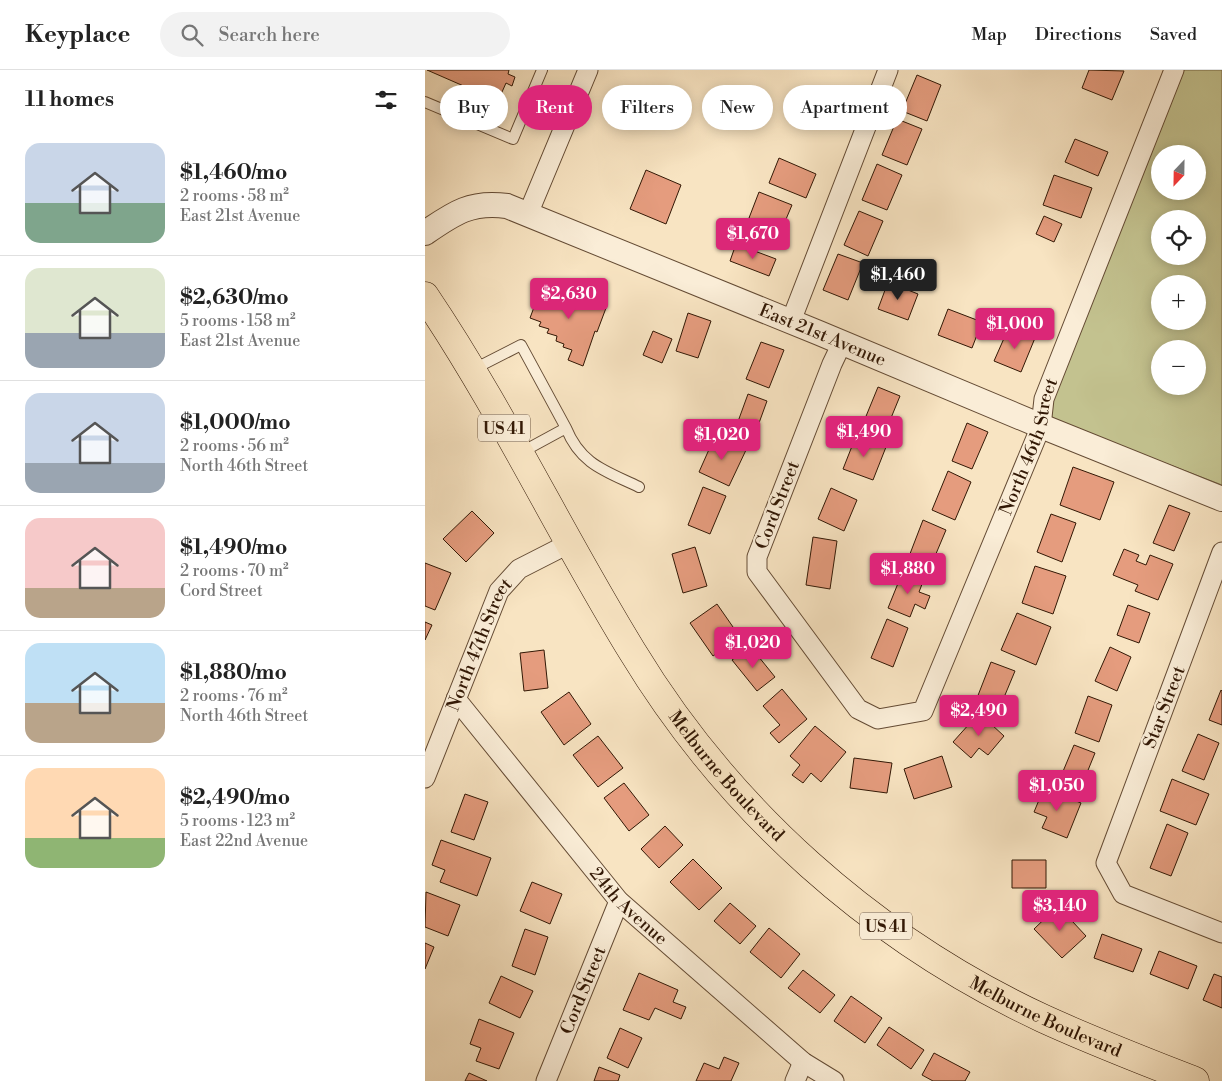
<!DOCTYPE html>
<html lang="en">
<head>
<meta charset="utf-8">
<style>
  body { margin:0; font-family:"Libre Bodoni",serif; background:#f2f2f2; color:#222; height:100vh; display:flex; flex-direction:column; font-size:19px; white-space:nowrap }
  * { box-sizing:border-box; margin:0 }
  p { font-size:16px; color:#767676 }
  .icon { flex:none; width:28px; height:28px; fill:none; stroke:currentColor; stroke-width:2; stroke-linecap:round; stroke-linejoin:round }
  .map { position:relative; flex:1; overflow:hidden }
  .details { display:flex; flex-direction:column; background:#fff; width:425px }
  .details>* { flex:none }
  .top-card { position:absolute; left:15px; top:15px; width:475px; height:45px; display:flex; gap:10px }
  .needle { width:32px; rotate:202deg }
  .fabs { position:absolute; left:726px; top:75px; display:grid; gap:10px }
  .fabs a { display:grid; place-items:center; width:55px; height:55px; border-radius:50%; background:#fff; box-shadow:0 2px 12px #0003; font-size:25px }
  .price { position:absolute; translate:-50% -42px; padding:0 11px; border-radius:5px; background:#db2777; color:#fff; font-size:16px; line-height:32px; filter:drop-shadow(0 1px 2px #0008) }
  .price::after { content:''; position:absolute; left:50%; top:30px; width:15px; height:11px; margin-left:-8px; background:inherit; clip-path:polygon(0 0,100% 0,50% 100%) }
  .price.selected { background:#222; color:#fff }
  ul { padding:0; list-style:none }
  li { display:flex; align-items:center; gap:15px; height:125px; padding:0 25px }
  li+li { border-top:1px solid #e0e0e0 }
  li span { display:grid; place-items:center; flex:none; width:140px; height:100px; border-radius:15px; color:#555 }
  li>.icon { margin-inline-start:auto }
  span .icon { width:60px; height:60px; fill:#fffc; stroke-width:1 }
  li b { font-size:21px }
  h2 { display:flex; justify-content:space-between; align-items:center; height:60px; padding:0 25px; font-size:21px }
  .tag { padding:0 18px; border-radius:22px; background:#fff; box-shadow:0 2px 12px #0003; font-size:18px; line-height:45px }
  .tag.selected { background:#db2777; color:#fff }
  header { display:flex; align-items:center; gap:30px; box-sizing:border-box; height:70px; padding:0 25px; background:#fff; border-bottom:1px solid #e0e0e0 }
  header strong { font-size:24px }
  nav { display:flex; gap:28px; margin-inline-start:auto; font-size:18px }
  .search { width:350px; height:45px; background:#f2f2f2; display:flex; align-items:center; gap:12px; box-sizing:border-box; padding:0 18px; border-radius:28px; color:#767676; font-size:19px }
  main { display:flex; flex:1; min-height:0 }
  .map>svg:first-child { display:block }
</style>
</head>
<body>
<header>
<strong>Keyplace</strong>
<div class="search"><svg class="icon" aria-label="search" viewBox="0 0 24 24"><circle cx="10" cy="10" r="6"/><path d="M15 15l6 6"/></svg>Search here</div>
<nav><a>Map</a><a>Directions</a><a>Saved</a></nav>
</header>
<main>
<section class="details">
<h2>11 homes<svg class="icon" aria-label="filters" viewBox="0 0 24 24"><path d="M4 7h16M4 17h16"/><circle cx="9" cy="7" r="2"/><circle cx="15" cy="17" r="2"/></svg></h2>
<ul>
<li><span style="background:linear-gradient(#c9d6e8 60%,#7fa58c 0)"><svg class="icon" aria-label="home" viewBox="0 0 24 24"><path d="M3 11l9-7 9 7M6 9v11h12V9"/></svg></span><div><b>$1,460/mo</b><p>2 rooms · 58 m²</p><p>East 21st Avenue</p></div></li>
<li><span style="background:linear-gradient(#dfe7d0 65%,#9aa5b1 0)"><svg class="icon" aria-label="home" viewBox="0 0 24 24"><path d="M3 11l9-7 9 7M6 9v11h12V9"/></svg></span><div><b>$2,630/mo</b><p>5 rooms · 158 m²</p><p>East 21st Avenue</p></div></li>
<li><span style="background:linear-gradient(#c9d6e8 70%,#9aa5b1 0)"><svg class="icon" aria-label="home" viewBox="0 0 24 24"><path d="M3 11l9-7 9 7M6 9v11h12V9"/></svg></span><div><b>$1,000/mo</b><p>2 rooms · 56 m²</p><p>North 46th Street</p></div></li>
<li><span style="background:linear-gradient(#f6c9c9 70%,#b9a48a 0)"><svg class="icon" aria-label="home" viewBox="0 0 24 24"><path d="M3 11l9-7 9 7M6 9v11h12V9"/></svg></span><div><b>$1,490/mo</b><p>2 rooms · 70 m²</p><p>Cord Street</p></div></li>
<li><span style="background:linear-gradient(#bfe0f5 60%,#b9a48a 0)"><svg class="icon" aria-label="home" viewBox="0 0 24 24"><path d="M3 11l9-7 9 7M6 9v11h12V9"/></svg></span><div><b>$1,880/mo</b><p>2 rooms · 76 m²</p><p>North 46th Street</p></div></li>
<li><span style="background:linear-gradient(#ffd9b3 70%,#8fb573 0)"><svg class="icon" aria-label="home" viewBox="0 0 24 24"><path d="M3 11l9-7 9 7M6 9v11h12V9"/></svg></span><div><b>$2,490/mo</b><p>5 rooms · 123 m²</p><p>East 22nd Avenue</p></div></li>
</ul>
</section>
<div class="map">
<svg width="797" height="1011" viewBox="0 0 797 1011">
  <rect width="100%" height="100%" fill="#f8e4c2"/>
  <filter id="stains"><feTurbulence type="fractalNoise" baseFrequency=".004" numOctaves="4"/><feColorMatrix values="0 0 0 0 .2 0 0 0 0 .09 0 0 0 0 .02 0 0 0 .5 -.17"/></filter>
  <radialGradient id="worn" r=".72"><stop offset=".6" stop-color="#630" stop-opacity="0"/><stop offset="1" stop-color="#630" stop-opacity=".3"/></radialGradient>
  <path fill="#c3c28f" stroke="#7a6d4a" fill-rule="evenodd" d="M759 0H797V415L626 349 628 331ZM735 84H772V121H735ZM735 149H772V186H735ZM735 214H772V251H735ZM735 279H772V316H735Z"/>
  <path fill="#e59c7e" stroke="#321805" d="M2 0H84L83 4 90 7 87 16 81 13 73 31Z
    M664 0 699 1 687 30 657 18Z
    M492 5 516 15 502 51 477 41Z
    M472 49 497 59 482 95 457 85Z
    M650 69 683 82 673 106 640 92Z
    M354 88 391 104 381 128 344 113Z
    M452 94 477 105 462 140 437 130Z
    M221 100 256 115 241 154 205 139Z
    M629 105 667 118 656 148 618 135Z
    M334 122 367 135 356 161 324 148Z
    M434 141 458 151 443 186 419 175Z
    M619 146 637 154 629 172 611 164Z
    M311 174 351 189 344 206 305 191Z
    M413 184 438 193 423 230 398 220Z
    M463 212 493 224 483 250 453 239Z
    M118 213 181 238 172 262 170 261 158 296 143 290 147 280 138 277 139 274 131 271 132 266 122 263 124 259 114 256 116 252 105 248Z
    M523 239 557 252 547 278 513 265Z
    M263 243 286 251 273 288 251 281Z
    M584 257 610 268 596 302 569 291Z
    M228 261 247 269 237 293 218 285Z
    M336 272 359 280 344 318 321 309Z
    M453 317 475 326 459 365 437 356Z
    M323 324 342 331 330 364 311 357Z
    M542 353 563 362 547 399 527 391Z
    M290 366 321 380 304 416 274 402Z
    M431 366 461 377 448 410 418 399Z
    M648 397 689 412 675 450 635 435Z
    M523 401 546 412 530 450 507 440Z
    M278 417 301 426 285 464 263 455Z
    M406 418 432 430 419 461 393 449Z
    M744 435 765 443 749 481 728 473Z
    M47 441 69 463 41 492 18 469Z
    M626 444 651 453 637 492 612 482Z
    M498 450 521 460 505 498 483 489Z
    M388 467 412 471 405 519 381 515Z
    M270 477 282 516 258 523 247 484Z
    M699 479 714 485 711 491 721 495 725 485 748 494 733 530 710 521 713 515 688 505Z
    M0 493 26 503 10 540 0 536Z
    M610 496 641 506 628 544 597 533Z
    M478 501 499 509 494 522 505 526 500 539 490 534 485 547 463 538Z
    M292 534 315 567 288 586 265 553Z
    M703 535 725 543 714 573 692 565Z
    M592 543 626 557 611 595 576 580Z
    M462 549 483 558 468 597 446 588Z
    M0 552 7 555 0 570Z
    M325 576 350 607 332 621 307 590Z
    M685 577 706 587 692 621 670 611Z
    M119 580 123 618 99 621 95 583Z
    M566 592 590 601 575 637 552 628Z
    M357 619 382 649 354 673 345 663 355 655 338 636Z
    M796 620 797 621V655L784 650Z
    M144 622 166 654 139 675 116 642Z
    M663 626 687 635 674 672 650 663Z
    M554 643 579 666 563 685 554 678 546 688 528 672Z
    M390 656 421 682 396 712 386 703 378 713 367 705 375 695 365 686Z
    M773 664 794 673 779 710 757 701Z
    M173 666 198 698 173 717 148 685Z
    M649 675 670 683 655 720 634 711Z
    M517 686 527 717 489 729 479 699Z
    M429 688 467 693 462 723 425 718Z
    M747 709 784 724 771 755 735 741Z
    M199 713 224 745 204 761 179 728Z
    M619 718 656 733 642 768 617 758 622 747 609 742Z
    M40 724 63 732 49 770 26 762Z
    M742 754 763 763 746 806 725 798Z
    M240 756 258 775 234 798 216 779Z
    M16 770 66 788 52 826 15 812 20 800 7 795Z
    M268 789 297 818 274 840 245 812Z
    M587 790H621V818H587Z
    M107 812 137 824 125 854 95 841Z
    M1 822 35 835 23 866 0 857Z
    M305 833 331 856 315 874 289 851Z
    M633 836 661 866 637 888 609 859Z
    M344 858 375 884 356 908 325 882Z
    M100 859 123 867 110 905 87 896Z
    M677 864 717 879 708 902 669 888Z
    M0 873 9 877 0 899Z
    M734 881 772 896 763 919 725 904Z
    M378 900 410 925 395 943 363 918Z
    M214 903 253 920 248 932 261 937 256 949 230 938 224 950 198 940Z
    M789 904 797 907V938L778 930Z
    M76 906 108 921 95 948 64 933Z
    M426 926 457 948 440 973 409 951Z
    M54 949 89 963 74 999 51 991 56 978 45 974Z
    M464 957 499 980 486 999 452 975Z
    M195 958 217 968 203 998 182 988Z
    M509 983 545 1002 540 1011H508L497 1005Z
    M299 987 314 993 306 1011H271L279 993 294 999Z
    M174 997 195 1005 193 1011H169Z
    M44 1003 62 1011H40Z"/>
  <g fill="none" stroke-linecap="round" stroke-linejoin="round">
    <g stroke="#644b34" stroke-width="12">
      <path id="service" d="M0 32 88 69 117 0
        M49 299 96 275 141 358 95 383
        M141 358C156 395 181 401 214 417"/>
    </g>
    <g stroke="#644b34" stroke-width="21">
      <g id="minor">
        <path d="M103 144 163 0"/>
        <path d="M366 251 463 0"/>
        <path id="s1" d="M417 273 407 294 332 487V502L433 639 453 649 498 641 616 356 619 329 749 0"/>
        <path d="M797 482 681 793 698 824 797 863"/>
        <path id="s2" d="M31 629 194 831 378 992 409 1011"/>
        <path id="s3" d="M0 708 74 521 94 499 145 473"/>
        <path id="s4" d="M121 1011 194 831"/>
        <path d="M370 1011 378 992"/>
      </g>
    </g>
    <g stroke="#644b34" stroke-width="26">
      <g id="tertiary">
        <path id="s5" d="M0 163C29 143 46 131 82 136L394 263 616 356 797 429"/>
      </g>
    </g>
    <g stroke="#321805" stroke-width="29">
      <g id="primary">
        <path id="s6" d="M0 226C77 340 135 464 207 581 304 741 448 869 617 948 667 971 719 991 770 1011"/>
      </g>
    </g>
    <use href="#service" stroke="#faedd7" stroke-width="10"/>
    <use href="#minor" stroke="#faedd7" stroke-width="19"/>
    <use href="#tertiary" stroke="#faedd7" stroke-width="24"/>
    <use href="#primary" stroke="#f8e4c2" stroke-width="28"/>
  </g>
  <g text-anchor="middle" stroke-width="4.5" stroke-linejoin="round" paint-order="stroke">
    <g fill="#faedd7" stroke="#6e5844" stroke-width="1">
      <rect x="53" y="344.5" width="52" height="27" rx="4"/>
      <rect x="435" y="842.5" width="52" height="27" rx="4"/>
    </g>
    <g font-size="16" font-weight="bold" fill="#321805">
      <text x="79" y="364">US 41</text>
      <text x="461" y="862">US 41</text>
    </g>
    <g font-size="18" fill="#321805" stroke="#faedd7">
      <text dy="6" stroke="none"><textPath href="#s5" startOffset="430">East 21st Avenue</textPath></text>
      <text dy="6" stroke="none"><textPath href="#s1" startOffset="769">North 46th Street</textPath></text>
      <text transform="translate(352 435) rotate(-69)" y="6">Cord Street</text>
      <text dy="6" stroke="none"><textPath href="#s3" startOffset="144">North 47th Street</textPath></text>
      <text transform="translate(739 637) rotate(-69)" y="6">Star Street</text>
      <text dy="6" stroke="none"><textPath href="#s6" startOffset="568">Melburne Boulevard</textPath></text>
      <text dy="6" stroke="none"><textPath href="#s2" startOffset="270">24th Avenue</textPath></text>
      <text dy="6" stroke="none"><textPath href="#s4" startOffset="98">Cord Street</textPath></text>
      <text dy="6" stroke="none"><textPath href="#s6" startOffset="972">Melburne Boulevard</textPath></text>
    </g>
  </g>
  <rect width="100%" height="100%" filter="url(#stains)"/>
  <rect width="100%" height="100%" fill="url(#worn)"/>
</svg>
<div class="fabs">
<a><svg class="needle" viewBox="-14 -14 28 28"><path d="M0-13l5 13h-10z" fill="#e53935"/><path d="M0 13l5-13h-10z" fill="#767676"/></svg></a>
<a><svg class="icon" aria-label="locate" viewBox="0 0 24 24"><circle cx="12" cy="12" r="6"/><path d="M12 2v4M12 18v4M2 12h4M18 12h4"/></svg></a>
<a>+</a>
<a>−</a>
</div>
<b class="price" style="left:328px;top:190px">$1,670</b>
<b class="price selected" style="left:473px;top:231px">$1,460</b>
<b class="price" style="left:144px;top:250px">$2,630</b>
<b class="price" style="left:590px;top:280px">$1,000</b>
<b class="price" style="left:439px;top:388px">$1,490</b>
<b class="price" style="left:297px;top:391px">$1,020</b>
<b class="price" style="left:483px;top:525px">$1,880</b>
<b class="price" style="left:328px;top:599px">$1,020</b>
<b class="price" style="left:554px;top:667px">$2,490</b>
<b class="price" style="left:632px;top:742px">$1,050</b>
<b class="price" style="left:635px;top:862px">$3,140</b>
<div class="top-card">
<a class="tag">Buy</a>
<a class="tag selected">Rent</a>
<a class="tag">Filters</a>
<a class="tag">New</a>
<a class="tag">Apartment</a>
</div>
</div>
</main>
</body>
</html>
